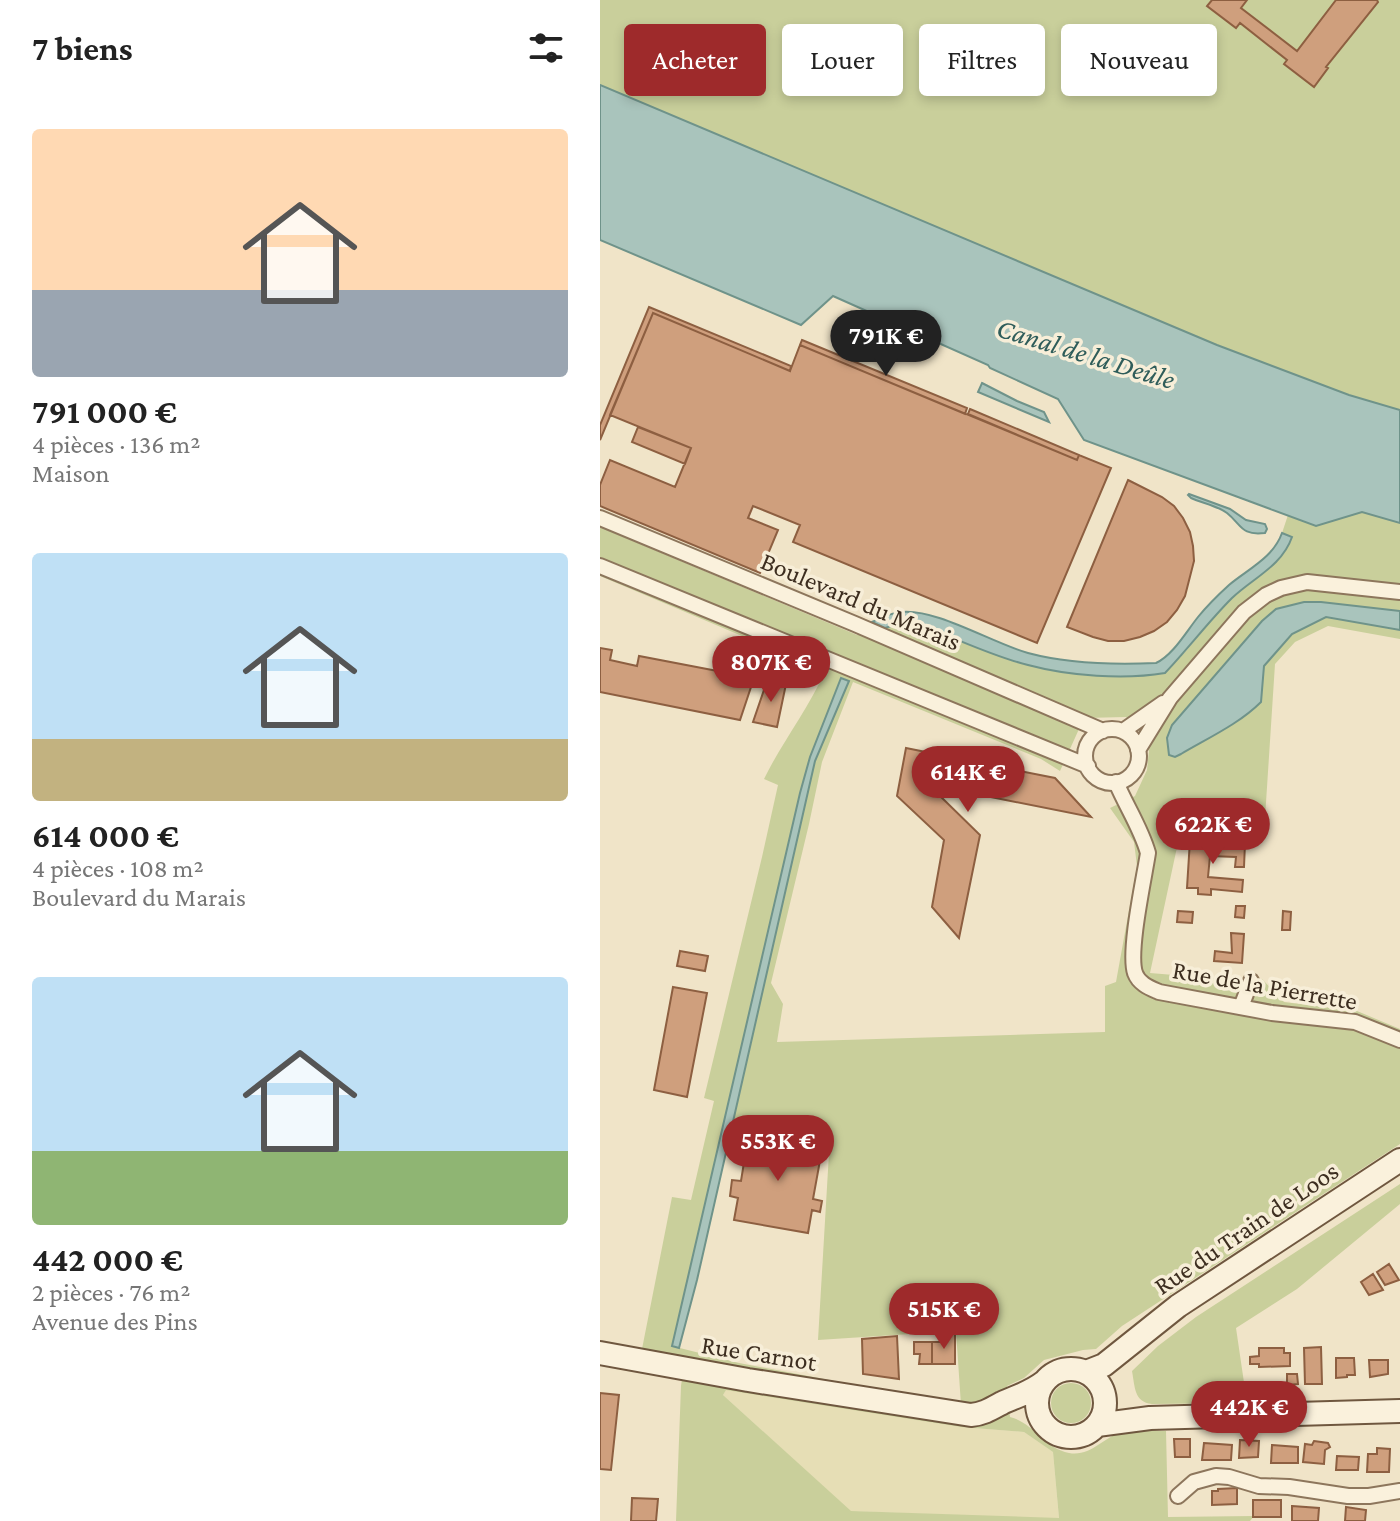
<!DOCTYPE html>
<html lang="fr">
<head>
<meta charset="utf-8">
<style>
  body { margin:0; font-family:"Crimson Pro",serif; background:#f2f2f2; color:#222; height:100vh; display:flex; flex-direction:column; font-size:30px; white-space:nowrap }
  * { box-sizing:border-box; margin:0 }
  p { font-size:26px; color:#767676 }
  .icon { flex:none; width:44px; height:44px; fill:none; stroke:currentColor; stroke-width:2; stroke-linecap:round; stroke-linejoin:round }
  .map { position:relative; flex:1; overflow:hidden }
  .drawer { display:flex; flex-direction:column; background:#fff; width:600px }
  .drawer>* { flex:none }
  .top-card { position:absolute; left:24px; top:24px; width:656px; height:72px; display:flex; gap:16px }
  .price { position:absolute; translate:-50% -68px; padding:0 18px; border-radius:28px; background:#9e2a2b; color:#fff; font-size:26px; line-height:52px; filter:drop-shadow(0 2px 4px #0008) }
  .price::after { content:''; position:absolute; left:50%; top:48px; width:24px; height:18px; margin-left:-12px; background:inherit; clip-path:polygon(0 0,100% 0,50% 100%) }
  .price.active { background:#222; color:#fff }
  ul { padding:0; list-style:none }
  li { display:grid; align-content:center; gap:16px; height:424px; padding:0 32px }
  li span { display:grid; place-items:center; height:248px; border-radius:8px; color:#555 }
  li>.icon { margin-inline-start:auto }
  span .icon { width:144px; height:144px; fill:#fffc; stroke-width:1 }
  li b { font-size:34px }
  h2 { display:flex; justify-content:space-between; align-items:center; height:96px; padding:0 32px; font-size:34px }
  .chip { padding:0 28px; border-radius:8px; background:#fff; box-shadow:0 4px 12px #0003; font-size:28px; line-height:72px }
  .chip.active { background:#9e2a2b; color:#fff }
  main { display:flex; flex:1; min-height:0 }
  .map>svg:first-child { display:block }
</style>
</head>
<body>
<main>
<section class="drawer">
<h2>7 biens<svg class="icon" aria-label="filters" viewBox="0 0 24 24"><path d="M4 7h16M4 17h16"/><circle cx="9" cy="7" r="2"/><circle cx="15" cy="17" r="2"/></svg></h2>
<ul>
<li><span style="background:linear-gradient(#ffd9b3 65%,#9aa5b1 0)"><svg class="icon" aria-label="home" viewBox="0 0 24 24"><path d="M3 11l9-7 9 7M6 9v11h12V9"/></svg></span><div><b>791 000 €</b><p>4 pièces · 136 m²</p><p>Maison</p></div></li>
<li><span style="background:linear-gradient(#bfe0f5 75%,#c2b280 0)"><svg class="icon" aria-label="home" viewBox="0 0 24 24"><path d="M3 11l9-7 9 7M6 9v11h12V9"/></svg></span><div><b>614 000 €</b><p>4 pièces · 108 m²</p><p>Boulevard du Marais</p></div></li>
<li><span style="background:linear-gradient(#bfe0f5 70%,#8fb573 0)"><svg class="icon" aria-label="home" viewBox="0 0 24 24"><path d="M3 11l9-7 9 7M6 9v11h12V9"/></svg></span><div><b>442 000 €</b><p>2 pièces · 76 m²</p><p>Avenue des Pins</p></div></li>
</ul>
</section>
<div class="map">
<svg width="800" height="1521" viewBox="0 0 800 1521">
  <rect width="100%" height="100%" fill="#f0e4c8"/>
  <path fill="#e6deb5" d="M126 1389 361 1427 424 1432 453 1452 459 1519 250 1511 123 1395Z"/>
  <path fill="#c9cf9b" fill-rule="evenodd" d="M0 0H800V410L749 395 617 345 0 85Z
    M762 512 800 523V639L728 626 695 642 675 664 665 818 582 824 550 973 658 982 662 979 684 1002 757 1011 800 1029V1144L522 1326 496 1349 483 1350 444 1360 424 1378 407 1386 410 1417C434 1423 444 1448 469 1453 490 1457 503 1438 521 1432 534 1428 553 1431 566 1431L568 1517 654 1516 650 1521H76L81 1386 85 1358 42 1349 72 1197 91 1200 114 1101 104 1098 162 857 178 785 164 779C182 742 208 710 225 671L0 576V527L257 635 272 622 285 628 301 623 317 624C354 637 391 656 429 665 469 676 524 680 565 673L587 650 608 623 635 595 654 579 692 537 682 533 688 515 716 526ZM241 677 249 681 215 761 134 1119 230 1136 218 1340 356 1331 361 1405 139 1363 72 1346 200 793 210 757ZM253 682 441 759 460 771 484 718 526 717 550 741 547 770 535 796 510 808 534 842 537 866 516 982 505 986V1032L177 1042 183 1004 171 983 209 824 222 762ZM126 1390 361 1427 424 1432 453 1452 459 1518 251 1511 123 1395Z
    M800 1184V1204L697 1289 636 1328 647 1403 552 1404C534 1402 535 1387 532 1371L558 1346 596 1317Z
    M451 1403a20 20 0 1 1 40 0a20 20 0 1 1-40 0Z"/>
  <path fill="#a9c4bc" stroke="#6f938a" stroke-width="2" d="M0 85 617 345 749 395 800 410V523L762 512 716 526 484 440 458 399 390 368 388 365 233 296 201 325 0 240Z
    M382 383 417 401 444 412 449 422 378 392Z
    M589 494 630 509 646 520 665 524 667 529 665 533C641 536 642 525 627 513 618 506 602 503 591 498L588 495Z
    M682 533 692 537C682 566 653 578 632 598 608 622 588 649 565 673 524 680 469 676 428 665 391 656 354 637 317 624L301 623 285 628 272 622C281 618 290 613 301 612 336 608 392 643 428 653 469 664 513 665 556 663 573 655 586 632 598 617 607 606 618 595 629 585 648 569 673 558 682 533Z
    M704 602H721L800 611V630L726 617 692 634 664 666 661 702C639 724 608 738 581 754L575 757 569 755 567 738 572 725 662 621 676 609Z
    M241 678 249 681 215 761 97 1280 79 1348 72 1346 200 793 210 757Z"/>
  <path fill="#cf9f7d" stroke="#8d5f41" stroke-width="2" d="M612 0H647L641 8 697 51 736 0H777L778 2 726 67 728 68 714 87 684 64 687 60 640 23 636 28 607 6Z
    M49 307 191 366 190 371 53 313 0 440V425Z
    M53 313 190 371 200 345 477 460 479 455 511 468 437 643 193 542 200 525 153 506 148 518 178 530 160 573 0 506V485L10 460 75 487 91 448 10 415Z
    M202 340 367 408 365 414 200 345Z
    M370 409 479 455 477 460 368 414Z
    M38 427 91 448 85 464 32 442Z
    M528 480 562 497 574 506 583 518 590 532 593 546 594 561 585 596 577 610 567 622 554 631 540 637 524 641H508L493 637 467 627Z
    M0 648 12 650 10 660 37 666 39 656 154 678 140 720 0 692Z
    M167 681 186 684 177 727 153 722Z
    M306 748 455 778 491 817 341 787 338 794 380 835 359 938 332 907 344 840 297 796Z
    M590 840 645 843 644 867H635L636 857 610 856 608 877 643 880 642 892 611 889V895L598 894V888H587Z
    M636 906H645L644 918 635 917Z
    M578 911 593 912 592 923 577 922Z
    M683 911 691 912 690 930H682Z
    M631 933 644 934 642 963 614 961 615 951 632 953Z
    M80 951 108 956 105 971 77 966Z
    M73 987 107 993 87 1097 54 1090Z
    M149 1132 223 1144 213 1199 222 1201 220 1212 212 1210 208 1233 134 1220 138 1198 130 1196 132 1180 141 1181Z
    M789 1264 799 1280 785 1285 777 1272Z
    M773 1274 783 1290 769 1295 761 1282Z
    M347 1333H355V1364H332V1342H347Z
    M297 1336 299 1379 263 1374 262 1339Z
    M314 1342H332V1364H319L320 1354H314Z
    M721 1347 722 1384H705L704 1348Z
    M659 1348H684V1353H690V1366L659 1367V1364H650V1357L659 1356Z
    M736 1358H754L755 1375H747V1377L736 1378Z
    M769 1360H788V1374L770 1377Z
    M687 1374H697L698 1384 687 1385Z
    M0 1393 19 1395 11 1470 0 1469Z
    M574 1439H590V1457H575Z
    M640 1440 659 1441 658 1457 639 1458Z
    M714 1441 728 1443 730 1447 725 1450 724 1464 703 1462 705 1444 712 1445Z
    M604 1443 632 1445 631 1460H602Z
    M672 1445 698 1447V1463H671Z
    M777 1448 790 1449 789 1472H767L768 1454H777Z
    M737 1456 759 1457 758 1470H736Z
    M637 1488V1504L612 1505V1491H618V1489Z
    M32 1498 58 1499 56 1521H31Z
    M653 1500H681V1517H653Z
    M692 1506 719 1508 718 1521H692Z
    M746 1507 766 1510 765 1521H745Z"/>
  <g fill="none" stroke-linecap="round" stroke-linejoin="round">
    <g stroke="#8d765c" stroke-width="18">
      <path id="street" d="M0 518 255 624 503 731
        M0 566 488 766
        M485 756a27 27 0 1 1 54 0a27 27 0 1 1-54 0Z
        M523 731 563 703
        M538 750 570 698 644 612 666 595 681 588 707 582 800 592
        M516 782C526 806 541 828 548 853 544 879 528 951 535 973 539 984 550 988 559 992L672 1013 755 1022 800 1040
        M641 1007 651 981
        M578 1496 594 1482 616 1476 629 1477 659 1486 689 1487 748 1496H769L800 1491"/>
    </g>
    <g stroke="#6f573f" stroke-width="26">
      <path id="secondary" d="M0 1353 148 1380 371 1415C383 1414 391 1409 402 1403 417 1396 430 1393 444 1382
        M437 1403a34 34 0 1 1 68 0a34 34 0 1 1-68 0Z
        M486 1372 504 1365 578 1306 800 1160
        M497 1425 550 1418 800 1411"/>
    </g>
    <use href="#street" stroke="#faf1dc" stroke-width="14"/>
    <use href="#secondary" stroke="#faf1dc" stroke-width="22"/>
  </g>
  <g text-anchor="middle" stroke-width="7" stroke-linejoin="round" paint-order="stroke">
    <g font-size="26" fill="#3d2e20" stroke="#f7eed8">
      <text transform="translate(261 601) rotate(23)" y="9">Boulevard du Marais</text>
      <text transform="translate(665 985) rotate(10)" y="9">Rue de la Pierrette</text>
      <text transform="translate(646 1228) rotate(-34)" y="9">Rue du Train de Loos</text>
      <text transform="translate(159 1353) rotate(9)" y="9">Rue Carnot</text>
    </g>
    <g font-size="28" font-style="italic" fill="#2f5d5a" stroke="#f7eed8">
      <text transform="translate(486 353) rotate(17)" y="10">Canal de la Deûle</text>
    </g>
  </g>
</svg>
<b class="price active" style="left:286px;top:378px">791K €</b>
<b class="price" style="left:171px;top:704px">807K €</b>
<b class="price" style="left:368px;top:814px">614K €</b>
<b class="price" style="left:613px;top:866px">622K €</b>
<b class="price" style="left:178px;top:1183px">553K €</b>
<b class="price" style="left:344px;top:1351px">515K €</b>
<b class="price" style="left:649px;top:1449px">442K €</b>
<div class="top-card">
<a class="chip active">Acheter</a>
<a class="chip">Louer</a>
<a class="chip">Filtres</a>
<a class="chip">Nouveau</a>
</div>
</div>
</main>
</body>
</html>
